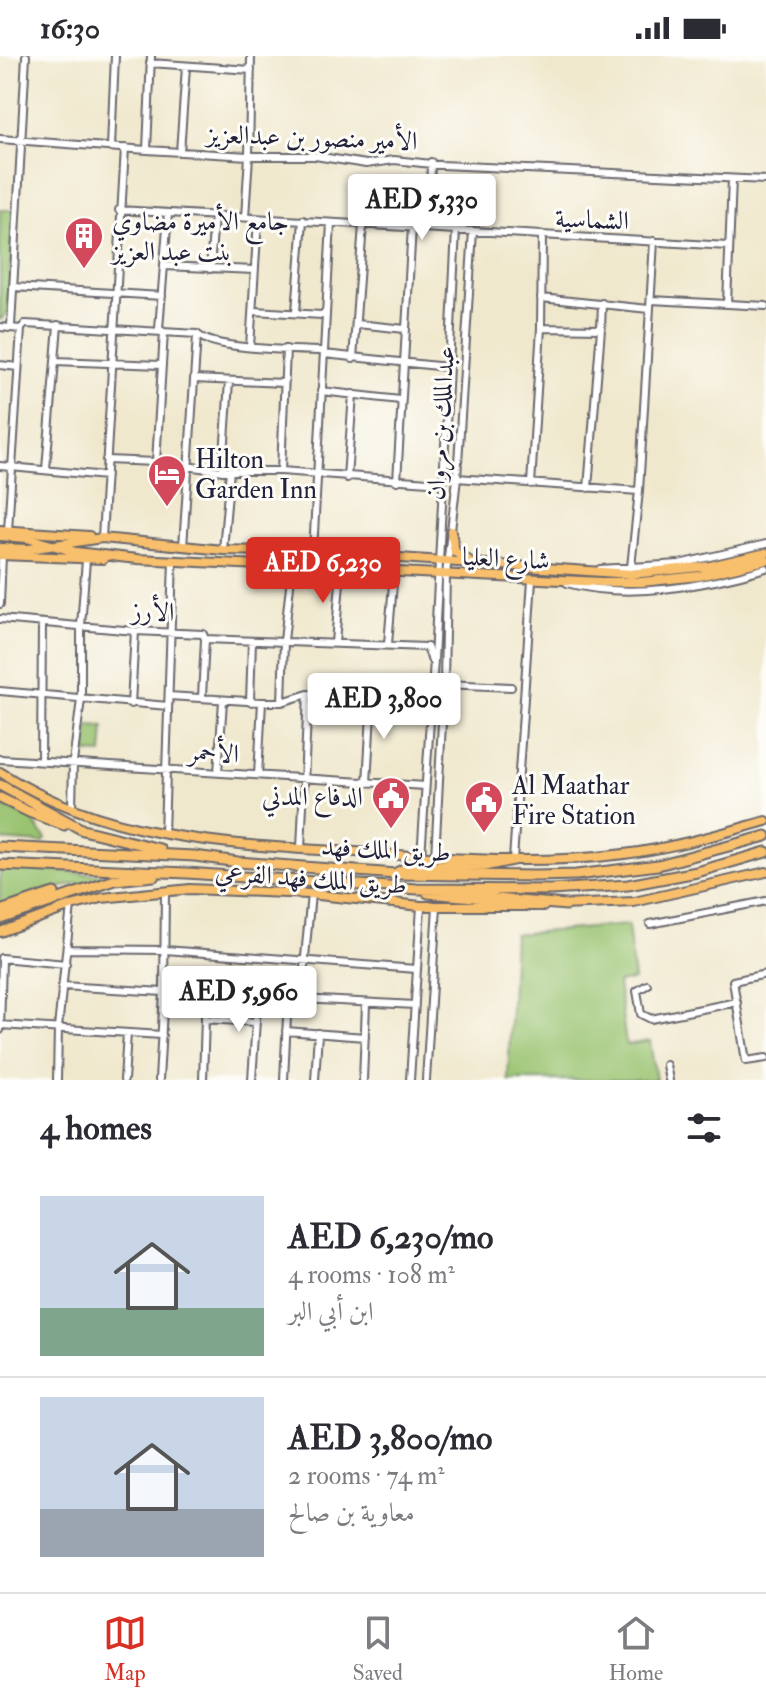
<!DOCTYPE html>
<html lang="en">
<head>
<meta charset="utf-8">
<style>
  body { margin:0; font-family:"IM FELL Double Pica",Amiri,serif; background:#f7f7f7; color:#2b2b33; height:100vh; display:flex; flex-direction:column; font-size:30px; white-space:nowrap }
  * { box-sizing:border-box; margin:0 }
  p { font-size:26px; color:#7c7c81 }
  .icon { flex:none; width:44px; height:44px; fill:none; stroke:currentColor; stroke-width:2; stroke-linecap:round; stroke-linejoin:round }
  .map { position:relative; height:1024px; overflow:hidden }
  .panel { display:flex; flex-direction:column; background:#fff; flex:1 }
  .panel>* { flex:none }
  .price { position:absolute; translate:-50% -68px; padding:0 18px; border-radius:8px; background:#fff; color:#222; font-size:26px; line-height:52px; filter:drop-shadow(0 2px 4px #0008) }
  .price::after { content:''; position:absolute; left:50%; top:48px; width:24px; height:18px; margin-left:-12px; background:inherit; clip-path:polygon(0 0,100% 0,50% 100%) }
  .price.current { background:#d93025; color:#fff }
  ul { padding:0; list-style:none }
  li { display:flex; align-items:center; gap:24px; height:200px; padding:0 40px }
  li+li { border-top:2px solid #e1e1e2 }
  li span { display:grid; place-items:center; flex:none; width:224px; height:160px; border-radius:0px; color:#555 }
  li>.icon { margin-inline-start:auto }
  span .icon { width:96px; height:96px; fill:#fffc; stroke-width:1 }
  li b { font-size:34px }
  h2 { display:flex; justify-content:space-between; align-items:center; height:96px; padding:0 40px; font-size:34px }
  .status { display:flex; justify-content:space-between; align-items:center; height:56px; padding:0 40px; background:#fff; direction:ltr }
  .status svg { height:22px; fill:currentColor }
  .menu { display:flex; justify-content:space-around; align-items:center; height:112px; border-top:2px solid #e1e1e2; background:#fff; font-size:22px; color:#7c7c81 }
  .menu a { display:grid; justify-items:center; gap:4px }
  .menu .current { color:#d93025 }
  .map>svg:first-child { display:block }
</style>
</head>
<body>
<div class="status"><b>16:30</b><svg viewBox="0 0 49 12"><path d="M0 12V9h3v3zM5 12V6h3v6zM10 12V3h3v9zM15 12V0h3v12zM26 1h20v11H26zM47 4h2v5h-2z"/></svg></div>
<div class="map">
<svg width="766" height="1024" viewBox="0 0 766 1024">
  <rect width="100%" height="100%" fill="#fdfcf7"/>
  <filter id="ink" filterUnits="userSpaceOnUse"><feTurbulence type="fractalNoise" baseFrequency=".0125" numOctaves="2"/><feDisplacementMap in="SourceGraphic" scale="16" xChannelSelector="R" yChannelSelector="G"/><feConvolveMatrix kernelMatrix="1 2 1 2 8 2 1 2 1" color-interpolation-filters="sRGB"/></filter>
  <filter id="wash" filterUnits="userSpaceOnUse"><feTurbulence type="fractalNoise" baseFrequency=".006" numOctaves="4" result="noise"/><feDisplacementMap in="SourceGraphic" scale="32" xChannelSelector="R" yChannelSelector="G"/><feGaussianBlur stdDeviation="1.8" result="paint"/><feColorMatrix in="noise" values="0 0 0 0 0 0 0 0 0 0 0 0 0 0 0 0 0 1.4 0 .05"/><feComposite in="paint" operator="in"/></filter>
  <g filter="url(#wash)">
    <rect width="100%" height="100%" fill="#f0e8cd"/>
    <path fill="#99c370" stroke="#5e7256" stroke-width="2" d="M0 154H13L8 257 0 264Z
      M88 670 104 671 102 698 87 697Z
      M0 748 32 764 46 783 43 787 0 784Z
      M0 811 121 820 50 833 0 849Z
      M628 869 634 924 618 927 626 989 650 985 656 1024H508L514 878Z"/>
  </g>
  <g filter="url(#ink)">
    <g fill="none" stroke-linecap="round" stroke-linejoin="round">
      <g stroke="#6a676e" stroke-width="10">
        <path id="minor" d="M150 7 251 14
          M0 83 147 94 249 100H315L366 108 394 104 441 109 766 124
          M111 91 115 0
          M147 94 151 0
          M180 96 186 11
          M119 154 728 190
          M245 161 249 100 251 0
          M429 172 431 106
          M165 210 254 214
          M210 213 214 160
          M14 231 162 240
          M541 242 649 253
          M651 244 766 250
          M727 248 732 123
          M254 255 322 259 326 255
          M296 256 303 164
          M357 268 405 273
          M11 270 26 0
          M0 271 21 273
          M541 272 601 273 588 432
          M601 273 602 247
          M250 291 258 163
          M324 298 447 311
          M353 303 363 169
          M55 305 161 309
          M0 309 18 311
          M194 323 284 327
          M321 335 400 344
          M106 404 156 406 223 415H281L442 427
          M156 406 164 276 159 273 168 158
          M0 410 106 420
          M46 413 58 269
          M223 415 229 325
          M281 415 286 293
          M347 422 353 338
          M457 422 639 435
          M397 425 412 171
          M531 428 541 272 542 181
          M8 474 21 273 25 268 197 278C213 294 297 294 323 295
          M102 482 125 92
          M183 491 197 279
          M223 494 230 414
          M313 496 331 167
          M631 511 639 435 654 185
          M600 513 679 508 766 488
          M567 527C627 544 707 530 766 512
          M0 548 2 499
          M0 563 135 575 203 578 205 583 427 591 432 605
          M335 587 341 514
          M388 588 394 516
          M444 628 511 631
          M0 635 168 650
          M169 640 262 646H282L308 638 430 643
          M202 641 205 583
          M250 646 252 585
          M282 646 284 585 292 511
          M131 648 135 575
          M0 703 425 730
          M41 705 42 567
          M218 716 223 645
          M258 719 262 646
          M367 727 372 640
          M72 752 73 707 81 643V570L86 504
          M164 777 173 504
          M301 793 308 638
          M421 801 434 604 456 174
          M435 802 444 628 446 519 457 422 473 175
          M513 804 532 524
          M650 868 766 845
          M68 893 165 894 416 913
          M1 902 66 908
          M766 918 733 925 746 1005 766 1002
          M164 928 258 935 301 943 415 949
          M647 929 637 935 641 958 651 963 737 946
          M62 930 164 936
          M301 943 311 838
          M205 963 255 966
          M0 969 162 979
          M0 974 2 903
          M286 975 365 981
          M666 1009 669 1024
          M57 1024 58 972 71 850
          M124 1024 127 977
          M159 1024 164 936 165 835
          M203 1024 206 930
          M252 1024 258 935
          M284 1024 288 940
          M315 1024 318 977
          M363 1024 366 948
          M410 1024 421 850
          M426 1024 437 850"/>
      </g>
      <g stroke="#6a676e" stroke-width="12">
        <path id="major" d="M0 474 89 480
          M451 475 455 496 468 504
          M0 480 27 482 76 496 137 503 602 526H642L699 520 766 504
          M0 492 29 493 102 482 223 494 313 496 631 518 710 510 766 497
          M0 499 103 503
          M0 716C110 787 243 789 369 797 454 803 540 809 624 798 672 792 720 778 766 765
          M562 849 634 846 766 816
          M0 876 71 850 102 842 190 833 309 838 421 850H544"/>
      </g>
      <g stroke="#6a676e" stroke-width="13">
        <path id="highway" d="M0 729 83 774 160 793
          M0 742 29 756 64 769
          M0 791 195 800 238 806 396 818 536 820 576 819 658 809 766 780
          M0 809 187 817 417 833 551 834 628 829 697 816 766 796
          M398 816 408 811 484 810 513 804
          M428 837 566 849
          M0 855 54 837
          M0 863 115 824 154 820"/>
      </g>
      <use href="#minor" stroke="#fff" stroke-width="6"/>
      <use href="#major" stroke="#f8bf6c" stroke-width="8"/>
      <use href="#highway" stroke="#f8bf6c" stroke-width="9"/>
    </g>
  </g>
  <defs>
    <g id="building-pin" transform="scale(2)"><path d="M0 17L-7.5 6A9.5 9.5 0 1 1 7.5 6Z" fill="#d1495b" stroke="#fdfcf7"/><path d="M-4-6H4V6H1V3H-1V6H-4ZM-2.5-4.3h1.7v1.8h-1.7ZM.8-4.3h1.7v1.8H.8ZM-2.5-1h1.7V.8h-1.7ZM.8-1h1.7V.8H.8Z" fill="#fff"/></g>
    <g id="hotel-pin" transform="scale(2)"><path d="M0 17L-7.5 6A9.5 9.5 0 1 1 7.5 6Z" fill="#d1495b" stroke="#fdfcf7"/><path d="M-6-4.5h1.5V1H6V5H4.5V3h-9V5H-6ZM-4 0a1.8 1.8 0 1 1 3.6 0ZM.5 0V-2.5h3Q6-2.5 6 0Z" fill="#fff"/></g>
    <g id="civic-pin" transform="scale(2)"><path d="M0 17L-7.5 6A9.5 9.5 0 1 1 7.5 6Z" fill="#d1495b" stroke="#fdfcf7"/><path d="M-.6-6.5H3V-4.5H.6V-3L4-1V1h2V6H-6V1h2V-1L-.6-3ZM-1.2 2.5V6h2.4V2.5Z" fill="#fff"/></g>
  </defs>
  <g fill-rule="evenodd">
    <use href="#building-pin" x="84" y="180"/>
    <use href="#hotel-pin" x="167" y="418"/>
    <use href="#civic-pin" x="391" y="740"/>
    <use href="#civic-pin" x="484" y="744"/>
  </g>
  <g text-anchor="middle" stroke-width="6" stroke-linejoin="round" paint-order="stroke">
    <g font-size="26" fill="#22223b" stroke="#fdfcf7">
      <text transform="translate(312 81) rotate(2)" y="9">الأمير منصور بن عبدالعزيز</text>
      <text transform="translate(592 163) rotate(2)" y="9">الشماسية</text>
      <text transform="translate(440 367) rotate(-86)" y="9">عبدالملك بن مروان</text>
      <text transform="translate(506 502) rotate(3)" y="9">شارع العليا</text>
      <text transform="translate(153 555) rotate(2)" y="9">الأرز</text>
      <text transform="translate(214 696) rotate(4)" y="9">الأحمر</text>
      <text transform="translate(386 793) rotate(3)" y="9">طريق الملك فهد</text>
      <text transform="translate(311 822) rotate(4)" y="9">طريق الملك فهد الفرعي</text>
    </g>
    <g font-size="26" fill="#22223b" stroke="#fdfcf7" text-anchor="start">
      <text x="112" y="174">جامع الأميرة مضاوي<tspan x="112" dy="30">بنت عبد العزيز</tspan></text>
      <text x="195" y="412">Hilton<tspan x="195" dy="30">Garden Inn</tspan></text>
      <text x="512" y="738">Al Maathar<tspan x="512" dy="30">Fire Station</tspan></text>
      <text x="363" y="749" text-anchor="end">الدفاع المدني</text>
    </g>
  </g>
</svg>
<b class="price" style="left:422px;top:186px">AED 5,330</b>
<b class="price current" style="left:323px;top:549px">AED 6,230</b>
<b class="price" style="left:384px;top:685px">AED 3,800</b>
<b class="price" style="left:239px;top:978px">AED 5,960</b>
</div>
<section class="panel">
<h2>4 homes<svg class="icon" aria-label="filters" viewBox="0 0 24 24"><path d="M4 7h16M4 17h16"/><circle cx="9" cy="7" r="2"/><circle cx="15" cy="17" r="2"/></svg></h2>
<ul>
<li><span style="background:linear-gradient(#c9d6e8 70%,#7fa58c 0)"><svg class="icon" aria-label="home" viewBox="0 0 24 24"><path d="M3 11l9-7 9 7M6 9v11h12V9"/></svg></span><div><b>AED 6,230/mo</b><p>4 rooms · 108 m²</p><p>ابن أبي البر</p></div></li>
<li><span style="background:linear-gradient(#c9d6e8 70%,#9aa5b1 0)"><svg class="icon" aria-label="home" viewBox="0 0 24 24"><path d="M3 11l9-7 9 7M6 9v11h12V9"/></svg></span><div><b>AED 3,800/mo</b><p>2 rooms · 74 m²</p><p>معاوية بن صالح</p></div></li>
</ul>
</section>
<nav class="menu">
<a class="current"><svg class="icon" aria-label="map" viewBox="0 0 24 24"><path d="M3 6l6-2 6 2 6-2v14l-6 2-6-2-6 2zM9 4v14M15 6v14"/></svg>Map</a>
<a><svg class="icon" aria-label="saved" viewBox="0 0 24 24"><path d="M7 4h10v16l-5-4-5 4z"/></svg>Saved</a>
<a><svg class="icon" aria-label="home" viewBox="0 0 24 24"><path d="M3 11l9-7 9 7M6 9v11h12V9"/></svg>Home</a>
</nav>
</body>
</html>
